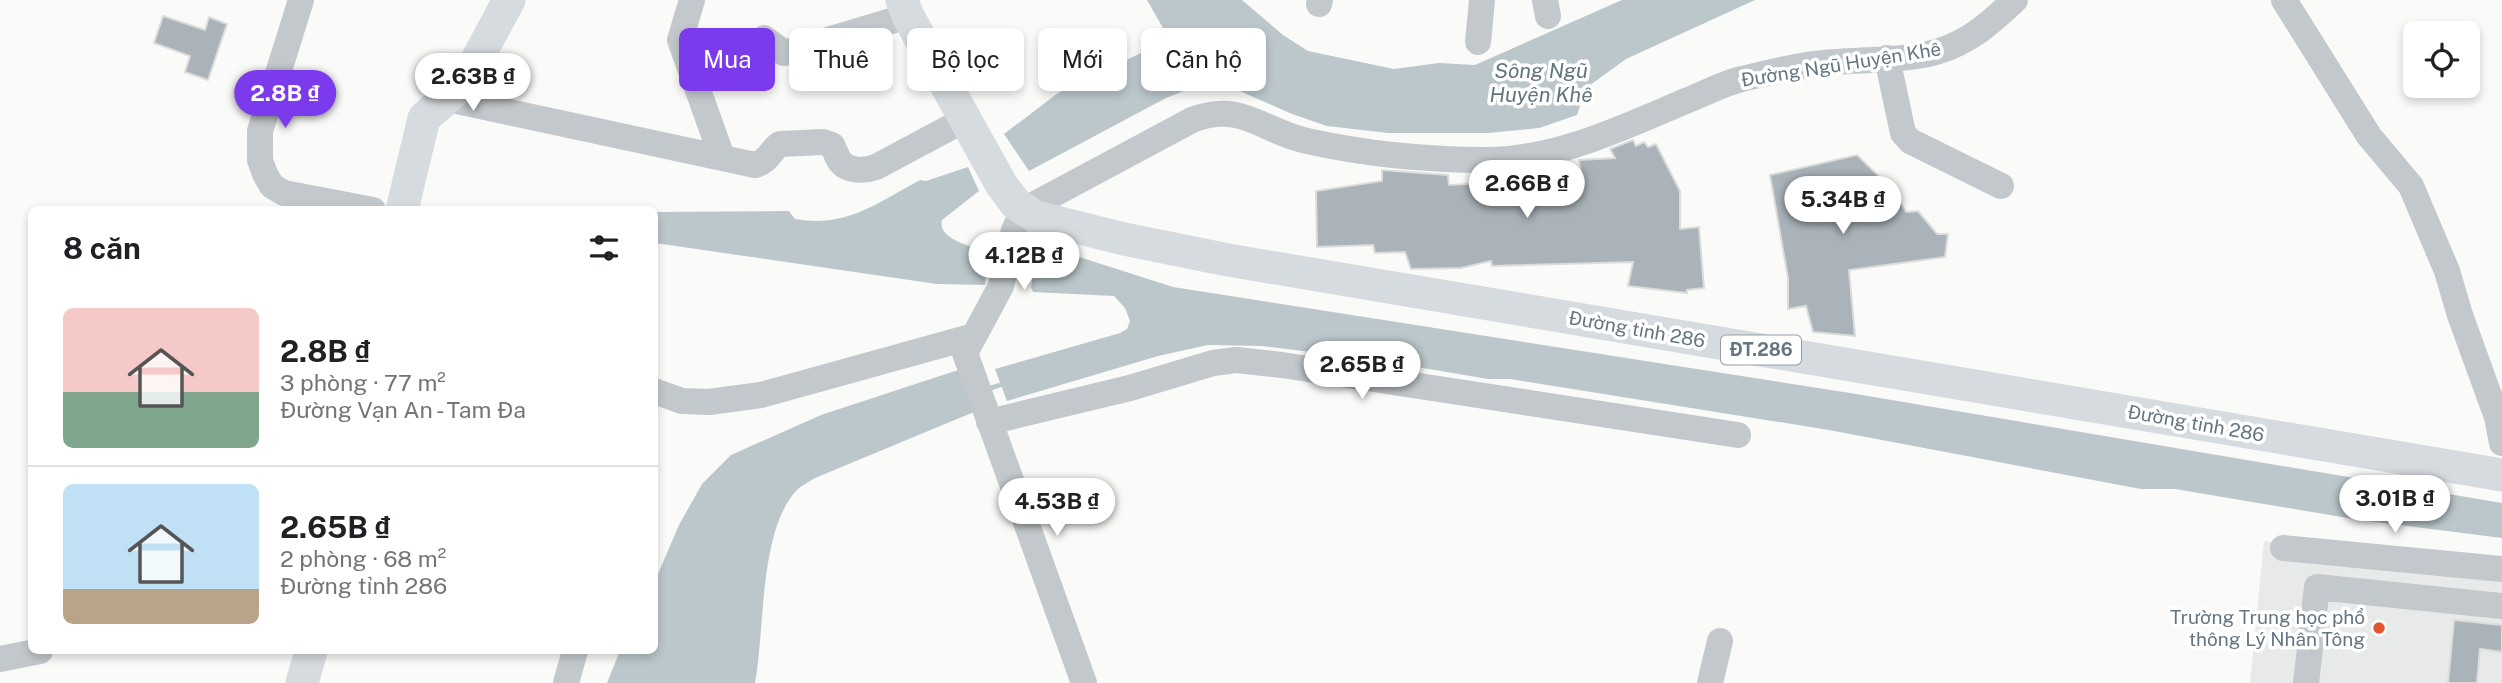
<!DOCTYPE html>
<html lang="vi">
<head>
<meta charset="utf-8">
<style>
  body { margin:0; font-family:"Public Sans",sans-serif; background:#f2f2f2; color:#202124; height:100vh; display:flex; flex-direction:column; font-size:26px; white-space:nowrap }
  * { box-sizing:border-box; margin:0 }
  p { font-size:23px; color:#757577 }
  .icon { flex:none; width:38px; height:38px; fill:none; stroke:currentColor; stroke-width:2; stroke-linecap:round; stroke-linejoin:round }
  .map { position:relative; flex:1; overflow:hidden }
  .drawer { position:absolute; left:28px; top:206px; width:630px; height:448px; display:flex; flex-direction:column; background:#fff; border-radius:10px; box-shadow:0 4px 10px #0003 }
  .drawer>* { flex:none }
  .banner { position:absolute; left:679px; top:28px; width:665px; height:63px; display:flex; gap:14px }
  .fabs { position:absolute; left:2403px; top:21px; display:grid; gap:14px }
  .fabs a { display:grid; place-items:center; width:77px; height:77px; border-radius:10px; background:#fff; box-shadow:0 4px 10px #0003; font-size:35px }
  .price { position:absolute; translate:-50% -60px; padding:0 16px; border-radius:24px; background:#fff; color:#222; font-size:23px; line-height:46px; filter:drop-shadow(0 2px 4px #0008) }
  .price::after { content:''; position:absolute; left:50%; top:42px; width:21px; height:16px; margin-left:-10px; background:inherit; clip-path:polygon(0 0,100% 0,50% 100%) }
  .price.selected { background:#7c3aed; color:#fff }
  ul { padding:0; list-style:none }
  li { display:flex; align-items:center; gap:21px; height:175px; padding:0 35px }
  li+li { border-top:2px solid #e0e0e0 }
  li span { display:grid; place-items:center; flex:none; width:196px; height:140px; border-radius:10px; color:#555 }
  li>.icon { margin-inline-start:auto }
  span .icon { width:84px; height:84px; fill:#fffc; stroke-width:1 }
  li b { font-size:30px }
  h2 { display:flex; justify-content:space-between; align-items:center; height:84px; padding:0 35px; font-size:30px }
  .tag { padding:0 24px; border-radius:10px; background:#fff; box-shadow:0 4px 10px #0003; font-size:24px; line-height:63px }
  .tag.selected { background:#7c3aed; color:#fff }
  .map>svg:first-child { display:block }
</style>
</head>
<body>
<div class="map">
<svg width="2502" height="683" viewBox="0 0 2502 683">
  <rect width="100%" height="100%" fill="#fafaf8"/>
  <path fill="#e8e9e9" d="M2264 541 2502 573V683H2250Z"/>
  <path fill="#bbc7cb" d="M1147 0H1242L1283 35 1308 51 1394 69 1439 63 1475 65 1622 0H1755L1626 59 1586 88 1577 115 1539 128 1489 133H1388L1327 126 1292 114 1226 85 1207 82 1166 98 1029 171 1004 134 1058 93 1143 52 1163 28Z
    M968 167 979 191 942 220C937 240 973 246 987 252L985 285 937 284 655 243V212L789 211 795 219C847 228 877 203 920 180L926 181Z
    M1043 252 1073 255 1173 287 1850 393 2502 503V538L2360 520 2175 489H2141L1829 430 1510 379H1488L1370 359 1262 346 1208 345 1158 356 1007 401 995 369 1120 333 1127 329 1130 321 1125 308 1114 296 1033 292 1031 287 1037 254Z
    M958 370 974 412 815 478C809 482 802 485 797 490 759 529 765 630 755 683H607L620 651H654L655 581 679 525 702 484 731 455 821 415Z"/>
  <g fill="none" stroke-linecap="round" stroke-linejoin="round">
    <path stroke="#bbc7cb" stroke-width="5" d="M985 390 1006 383"/>
  </g>
  <path fill="#aab3b9" stroke="#dcdcda" stroke-width="2" d="M163 16 205 30 209 17 227 24 208 80 185 72 190 56 154 43Z
    M1633 140 1636 146 1644 142 1648 147 1656 144 1680 191V229L1699 227 1704 288 1687 290V293L1628 286 1633 262 1492 266 1491 261 1461 268 1411 269 1405 252 1375 253 1373 245 1317 247 1316 191 1382 181V170L1448 175 1449 185 1486 183 1485 178 1581 172 1579 160 1615 158 1610 149Z
    M1857 155 1893 190 1906 212 1918 211 1937 234H1948L1945 257 1849 270 1855 336 1813 332 1806 306 1788 309V278L1770 175Z
    M2454 620 2502 625V652L2480 649 2477 683H2448Z"/>
  <g fill="none" stroke-linecap="round" stroke-linejoin="round">
    <path stroke="#c3c8cc" stroke-width="26" d="M301 0 260 131V160L265 174 272 186 284 193 373 210
      M692 0 680 40 722 157
      M1545 0 1548 16
      M2284 0 2369 136 2411 186 2447 271 2460 315 2497 417 2502 443
      M1319 4 1320 0
      M764 38 784 53 908 16
      M1478 42 1482 0
      M1887 58 1903 133 1910 141 2001 186
      M448 99 755 165C768 162 770 151 780 144L823 142 832 145C835 150 836 155 839 160 847 172 865 171 876 167L964 120
      M654 391 682 401 709 402 761 395 974 336
      M989 422 1130 388 1213 363 1236 360 1282 365 1738 435
      M2283 548 2502 569
      M0 659 40 651
      M566 683 575 651
      M1084 683 965 353 1001 286 1014 230 1024 210 1192 120C1243 101 1261 131 1307 141 1366 154 1427 160 1486 160 1557 160 1624 127 1688 100 1706 93 1724 83 1742 79 1766 73 1791 67 1815 64 1853 59 1900 62 1936 52 1970 42 1990 23 2015 0
      M1710 683 1720 641
      M2306 683 2317 587 2502 606"/>
    <path stroke="#d6dbdf" stroke-width="33" d="M902 0 908 16 1001 184 1016 204 1036 217 1124 239 1228 260 2502 475
      M402 210 424 118 465 82 509 0
      M302 683 311 651"/>
  </g>
  <circle fill="#e4572e" stroke="#fff" stroke-width="2.5" cx="2379" cy="628" r="7"/>
  <g text-anchor="middle" stroke-width="7" stroke-linejoin="round" paint-order="stroke">
    <rect fill="#fff" stroke="#939fa8" stroke-width="2" x="1721" y="335.5" width="80" height="29" rx="5"/>
    <g font-size="18" font-weight="bold" fill="#657683">
      <text x="1761" y="356">ĐT.286</text>
    </g>
    <g font-size="19" fill="#657683" stroke="#fff">
      <text transform="translate(1841 64) rotate(-9)" y="7">Đường Ngũ Huyện Khê</text>
      <text transform="translate(1637 329) rotate(10)" y="7">Đường tỉnh 286</text>
      <text transform="translate(2196 423) rotate(10)" y="7">Đường tỉnh 286</text>
    </g>
    <g font-size="19" fill="#657683" stroke="#fff" text-anchor="end">
      <text x="2365" y="624">Trường Trung học phổ<tspan x="2365" dy="22">thông Lý Nhân Tông</tspan></text>
    </g>
    <g font-size="21" font-style="italic" fill="#60757c" stroke="#fff">
      <text x="1541" y="78">Sông Ngũ<tspan x="1541" dy="24">Huyện Khê</tspan></text>
    </g>
  </g>
</svg>
<div class="fabs">
<a><svg class="icon" aria-label="locate" viewBox="0 0 24 24"><circle cx="12" cy="12" r="6"/><path d="M12 2v4M12 18v4M2 12h4M18 12h4"/></svg></a>
</div>
<b class="price" style="left:473px;top:113px">2.63B ₫</b>
<b class="price selected" style="left:285px;top:130px">2.8B ₫</b>
<b class="price" style="left:1527px;top:220px">2.66B ₫</b>
<b class="price" style="left:1843px;top:236px">5.34B ₫</b>
<b class="price" style="left:1024px;top:292px">4.12B ₫</b>
<b class="price" style="left:1362px;top:401px">2.65B ₫</b>
<b class="price" style="left:2395px;top:535px">3.01B ₫</b>
<b class="price" style="left:1057px;top:538px">4.53B ₫</b>
<div class="banner">
<a class="tag selected">Mua</a>
<a class="tag">Thuê</a>
<a class="tag">Bộ lọc</a>
<a class="tag">Mới</a>
<a class="tag">Căn hộ</a>
</div>
<section class="drawer">
<h2>8 căn<svg class="icon" aria-label="filters" viewBox="0 0 24 24"><path d="M4 7h16M4 17h16"/><circle cx="9" cy="7" r="2"/><circle cx="15" cy="17" r="2"/></svg></h2>
<ul>
<li><span style="background:linear-gradient(#f6c9c9 60%,#7fa58c 0)"><svg class="icon" aria-label="home" viewBox="0 0 24 24"><path d="M3 11l9-7 9 7M6 9v11h12V9"/></svg></span><div><b>2.8B ₫</b><p>3 phòng · 77 m²</p><p>Đường Vạn An - Tam Đa</p></div></li>
<li><span style="background:linear-gradient(#bfe0f5 75%,#b9a48a 0)"><svg class="icon" aria-label="home" viewBox="0 0 24 24"><path d="M3 11l9-7 9 7M6 9v11h12V9"/></svg></span><div><b>2.65B ₫</b><p>2 phòng · 68 m²</p><p>Đường tỉnh 286</p></div></li>
</ul>
</section>
</div>
</body>
</html>
